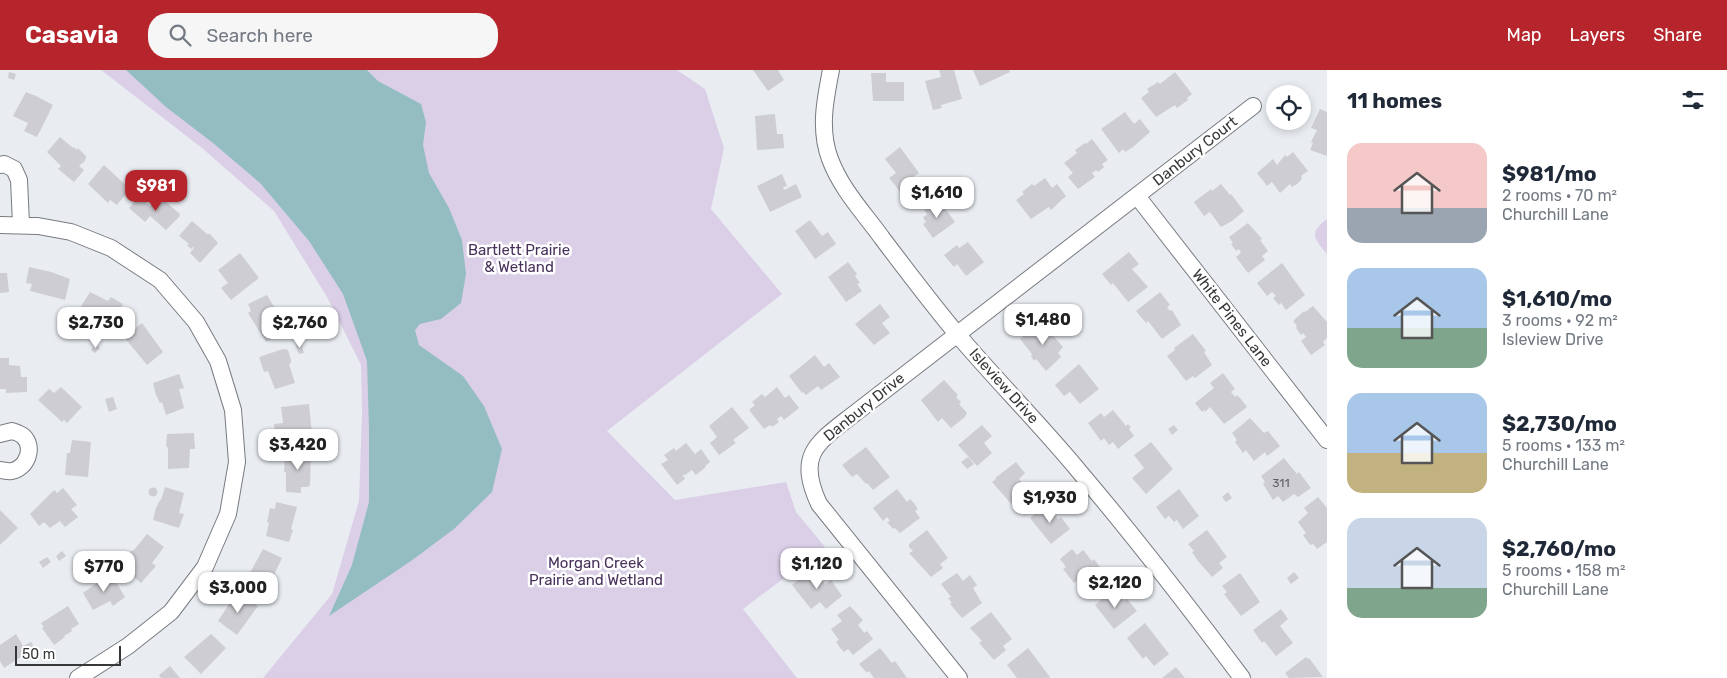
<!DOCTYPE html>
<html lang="en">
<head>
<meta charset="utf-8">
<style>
  body { margin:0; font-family:Rubik,sans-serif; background:#f6f6f7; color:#1f2937; height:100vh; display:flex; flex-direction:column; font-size:19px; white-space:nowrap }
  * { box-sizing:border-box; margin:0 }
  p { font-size:16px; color:#747a83 }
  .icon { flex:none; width:28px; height:28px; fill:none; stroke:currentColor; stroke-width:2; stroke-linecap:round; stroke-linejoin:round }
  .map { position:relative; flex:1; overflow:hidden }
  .drawer { display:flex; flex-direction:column; background:#fff; width:400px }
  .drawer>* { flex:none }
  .tools { position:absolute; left:1266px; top:15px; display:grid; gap:10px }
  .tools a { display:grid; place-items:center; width:45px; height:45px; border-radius:50%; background:#fff; box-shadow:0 2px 8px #0003; font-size:25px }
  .scale { position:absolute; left:15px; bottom:12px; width:106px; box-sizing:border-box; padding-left:5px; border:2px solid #363739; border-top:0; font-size:14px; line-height:18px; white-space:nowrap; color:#363739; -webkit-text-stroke:4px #fff; paint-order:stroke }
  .price { position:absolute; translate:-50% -42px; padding:0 11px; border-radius:10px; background:#fff; color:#222; font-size:16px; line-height:32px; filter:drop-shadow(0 1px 2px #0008) }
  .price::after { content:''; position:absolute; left:50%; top:30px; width:15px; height:11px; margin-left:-8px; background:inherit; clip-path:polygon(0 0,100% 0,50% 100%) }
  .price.active { background:#b6252b; color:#fff }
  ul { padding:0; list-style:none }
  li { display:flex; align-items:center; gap:15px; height:125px; padding:0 20px }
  li span { display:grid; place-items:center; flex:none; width:140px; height:100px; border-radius:15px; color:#555 }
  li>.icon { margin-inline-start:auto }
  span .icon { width:60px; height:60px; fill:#fffc; stroke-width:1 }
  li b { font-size:21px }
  h2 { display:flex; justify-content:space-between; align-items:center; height:60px; padding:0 20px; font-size:21px }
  header { display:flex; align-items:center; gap:30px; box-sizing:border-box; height:70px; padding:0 25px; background:#b6252b; color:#fff }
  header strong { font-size:24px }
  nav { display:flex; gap:28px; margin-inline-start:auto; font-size:18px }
  .search { width:350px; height:45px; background:#f6f6f7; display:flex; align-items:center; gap:12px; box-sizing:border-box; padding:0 18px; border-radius:20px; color:#747a83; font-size:19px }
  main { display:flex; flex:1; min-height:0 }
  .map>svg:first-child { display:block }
</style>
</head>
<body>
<header>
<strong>Casavia</strong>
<div class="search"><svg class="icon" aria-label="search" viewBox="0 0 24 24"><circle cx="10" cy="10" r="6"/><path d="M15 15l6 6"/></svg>Search here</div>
<nav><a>Map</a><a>Layers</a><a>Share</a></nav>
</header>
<main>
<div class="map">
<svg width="1327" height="608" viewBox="0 0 1327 608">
  <rect width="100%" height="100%" fill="#e9edf2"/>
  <path fill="#dbcfe8" d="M101 0H677L705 19 724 78 711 139 782 224 607 361 675 430 786 412 796 442 825 477 743 539 797 608H263L332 524 359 431 362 341 361 295 327 227 274 141 202 78Z
    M1327 149V184C1314 168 1308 163 1327 149Z"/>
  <path fill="#94bdc2" d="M126 0H367L378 11 421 34 426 52 423 75 429 103 449 138 462 170 466 204 461 233 441 249 420 254 415 260 419 275 463 306 484 336 502 379 492 422 454 459 411 491 329 546 352 495 369 432V359L367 291 343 224 309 171 260 113 213 73 166 37Z"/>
  <path fill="#cdcdd3" d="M753 0H778L784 10 768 21Z
    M939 0H954L962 29 941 35 942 38 933 40 925 11 941 7Z
    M973 0H1009L1010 2 980 16Z
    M9 2 16 4 14 10 8 8Z
    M1175 2 1192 24 1187 28 1188 30 1177 38 1175 35 1156 47 1141 28 1149 22 1147 19 1158 12 1160 14Z
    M871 3H886V12H904V31H873Z
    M26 22 33 25H34L53 35 37 67 24 61 28 53 13 46Z
    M1320 39 1327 42V86L1310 80 1313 73 1311 72 1317 60 1311 58Z
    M1125 42 1134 54 1140 49 1150 62 1133 77 1125 82 1123 79 1119 83 1101 59Z
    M775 44 777 64H783L784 78 757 80 755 46Z
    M60 67 73 78 74 77 77 80 78 78 86 86 85 91 79 96 84 100 74 112 58 99 61 96 47 82Z
    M1092 69 1108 90 1102 94 1104 97 1102 99 1098 102 1096 100 1092 103 1095 107 1078 119 1068 107 1073 103 1064 93 1077 83 1075 80 1085 73 1086 74Z
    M900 77 919 103 912 108 919 117 905 127 889 108 896 103 885 89Z
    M1293 82 1308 101 1301 106 1302 109 1297 114 1292 117 1290 114 1280 123 1272 112 1267 116 1257 103 1273 89 1277 95 1285 85 1287 87Z
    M104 95 130 119 117 135 110 130 108 133 88 114Z
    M782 104 787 116 783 117 784 120 796 114 802 127 770 142 757 116Z
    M1045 108 1052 118 1057 114 1066 126 1051 140 1049 137 1031 149 1016 130 1024 124 1022 122 1032 114 1034 116Z
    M1221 114 1230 125 1231 124 1244 141 1232 151 1221 157 1210 142 1204 146 1194 132 1211 119 1212 121Z
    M139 126 150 136 159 126 180 144 179 147 166 160 150 146 145 152 129 138Z
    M939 130 955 152 933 168 923 154 926 152 923 147 927 145 924 140Z
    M810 150 822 166 828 162 836 174 815 189 795 161Z
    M192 151 207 164H210L218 173 200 193 190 183 194 178 193 177 191 179 187 175 189 174 179 166Z
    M1248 153 1262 169 1260 170 1268 181 1262 186 1265 190 1248 203 1236 187 1241 183 1239 179 1236 181 1231 174 1233 173 1229 167Z
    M968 172 984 192 966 206 957 194 954 197 944 185 957 175 959 178Z
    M1129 182 1139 194 1132 199 1148 217 1128 232 1113 213 1111 215 1102 204Z
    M240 183 259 208 231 230 221 218 228 213 218 200Z
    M848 192 857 204 855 206 860 213 857 214 862 221 846 232 828 207Z
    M1282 193 1305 225 1286 240 1281 233 1279 235 1273 228 1276 226 1272 222 1267 226 1257 213Z
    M29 197 51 202 70 209 65 230 30 221 32 214 26 213Z
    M0 203H7L9 222 0 223Z
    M90 222 108 231 111 227 123 234 108 259 99 254 96 259 85 253 90 244 80 238Z
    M1160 222 1170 235 1167 237 1170 241 1172 240 1181 255 1162 269 1148 251 1146 253 1136 241Z
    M267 225 285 255 278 259 281 265 266 272 248 243 251 241 248 234Z
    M880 234 890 247 882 253 890 263 874 275 855 254Z
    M1313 236 1327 252V268L1323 272 1325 275 1311 285 1301 271 1306 267 1303 263 1301 265 1296 258 1297 256 1293 251 1304 241 1305 242Z
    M1041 252 1063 277 1058 283 1061 287 1046 301 1036 289 1034 291 1031 286 1032 284 1020 269Z
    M142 253 163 282 147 295 124 267Z
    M1193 264 1206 281 1204 282 1212 295 1195 308 1193 306 1186 311 1167 286 1175 280 1174 278Z
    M96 274 100 278 95 283 91 280Z
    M301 274 304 283 299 284 296 276Z
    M283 279 288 280 291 290V293L289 294 295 313 275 319 268 301 264 302 259 287Z
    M815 285 824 297 829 293 840 307 821 320 818 316 806 325 803 322 802 323 789 306Z
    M0 288H9V295L20 296 21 307H27V322L6 323V319H0Z
    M1079 294 1099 319 1080 334 1070 322 1064 326 1055 315Z
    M1223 303 1235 319 1231 322 1235 327 1237 325 1241 329 1247 337 1224 354 1210 337 1205 342 1204 340 1202 342 1195 333 1214 318 1210 313Z
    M179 304 184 318 179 319 184 338 166 345 162 332 160 333 156 325 153 313Z
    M944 310 958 325 956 327 961 332 959 334 967 343 965 347 951 358 942 348 938 352 921 330Z
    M61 317 82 337 67 353 64 350 62 352 38 330 49 319 54 323Z
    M777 317 785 328 789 325 799 338 784 350 781 346 777 349 779 352 772 357 770 355 764 359 749 340 755 335 752 332 762 324 765 327Z
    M113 327 117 339 109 342 105 329Z
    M309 334 312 364 276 369 274 354 283 353 281 337Z
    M732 337 749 358 733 370 736 373 719 385 710 373 717 367 709 356Z
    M1113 340 1126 356 1128 354 1131 357 1129 359 1134 366 1118 379 1113 372 1109 375 1104 368 1101 371 1088 353 1101 343 1104 347Z
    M1250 348 1264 363 1268 361 1280 376 1267 386 1265 382 1254 391 1246 380 1243 383 1235 372 1237 370 1232 363Z
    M982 355 992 366 984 373 992 383 977 396 958 375Z
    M1174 355 1178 360 1172 365 1168 359Z
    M194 363 195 379H190L189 398 168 399V378L166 376 167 364Z
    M72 370 91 372 88 407 65 405 67 383H70Z
    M1151 372 1173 399 1146 424 1132 408 1144 398 1134 385Z
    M686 373 695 384 701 379 710 392 705 396 706 397 696 405 692 400 685 405 684 404 683 406 685 409 677 415 661 394 668 390 664 385 674 378 676 381Z
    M866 377 890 407 873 420 867 413 866 414 857 404 852 407 842 395Z
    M290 380 311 382 310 415 308 417H301V423L286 422V402H284L285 387 290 388Z
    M968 387 974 394 967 399 961 392Z
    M1284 388 1297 404 1299 402 1311 418 1298 427 1294 424 1283 432 1278 426 1273 430 1263 414 1265 412 1261 406Z
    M1016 392 1025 403 1019 409 1031 423 1014 437 992 412 996 409 995 408Z
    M165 417 184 423 179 443 184 444 179 458 153 450 156 438 160 430H161Z
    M148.5 422a4.5 4.5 0 1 1 9 0a4.5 4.5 0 1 1-9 0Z
    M63 418 77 435 71 439 78 447 65 457 60 451 50 458 44 452 39 456 30 444 51 423 55 420 57 423Z
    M897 419 907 432 910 429 913 432 918 439 915 441 920 448 900 463 895 458 893 459 887 452 890 451 887 447 883 451 873 438Z
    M1179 419 1199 446 1183 459 1177 450 1174 452 1169 446 1165 449 1156 437Z
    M1228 422 1232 428 1226 432 1222 427Z
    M1318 427 1327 438V472L1317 479 1313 474 1310 475 1303 465 1306 463 1298 452 1308 443 1304 438Z
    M276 432 297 437 291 459 293 460 289 472 266 466 269 453 267 452 270 438 275 439Z
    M1047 434 1058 449 1061 447 1070 459 1051 474 1030 448Z
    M0 440 18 458 0 475Z
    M927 460 948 488 940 494 943 498 931 507 909 483 913 481 909 477V474Z
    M1207 460 1227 487 1219 493 1223 498 1212 507 1198 491 1192 482 1194 481 1188 474Z
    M147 464 164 477 152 493 156 496 141 513 129 503 133 498 125 491 131 481 134 480Z
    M263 479 282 488 273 507H275L274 510 269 521 246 510Z
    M1072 479 1077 485 1083 480 1092 491 1094 489 1103 501 1087 514 1082 507 1074 513 1063 499 1066 497 1060 489Z
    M62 481 66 486 59 491 56 486Z
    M47 487 51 492 43 498 39 492Z
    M813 498 825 514 831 510 842 526 826 539 820 532 811 539 792 515Z
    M1294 502 1299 508 1291 514 1287 508Z
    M957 503 963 511 970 505 977 515 973 518 982 533 962 548 950 534 952 533 948 528 951 527 941 514Z
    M1240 503 1260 532 1241 546 1224 524 1227 522 1222 516Z
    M109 504H111L125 527 113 536 110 531 93 540 83 523Z
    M1114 519 1124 531 1127 529 1137 541 1114 559 1095 535Z
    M241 524 258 536 237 565 218 551 233 528 237 530Z
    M68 536 79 554 71 559 72 561 64 566 65 567 54 575 42 558 44 557 41 553Z
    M850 536 863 550 858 555 864 563 867 561 873 569 853 585 848 579 844 582 841 579 836 572 839 570 831 559 842 551 837 545Z
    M1281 539 1288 549 1280 556 1293 573 1276 586 1264 571 1262 573 1253 560Z
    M991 542 1012 569 1003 576 1006 580 994 590 979 573 982 571 970 558Z
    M1145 553 1169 584 1154 596 1146 586 1143 589 1127 568Z
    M16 564 23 576 31 572 38 584 26 592 22 586 4 598 0 591V575Z
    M211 564 226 578 201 604 184 587Z
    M880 578 892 593 895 591 907 608H874L869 601 867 603 859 594Z
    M1028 578 1050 607 1049 608H1017L1007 595Z
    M1306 587 1308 589 1309 588 1323 607 1289 608 1285 603Z
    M170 596 180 608H161L159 605Z
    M1176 597 1185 608H1162Z"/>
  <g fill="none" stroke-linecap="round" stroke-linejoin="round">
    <g stroke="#787b80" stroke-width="18">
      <path id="street" d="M831 0C825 30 819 60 830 89 841 119 864 143 882 168 907 201 931 233 957 264 996 310 1039 353 1078 400 1135 467 1189 537 1242 608
        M0 95 4 94 14 99 19 110 21 154
        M1137 126 1327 370
        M0 155 38 156 71 162 111 178 160 210 196 252 218 291 233 340 237 392 228 444 205 497 171 542 128 576 78 608
        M0 364 12 361C15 362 21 364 23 366 35 377 27 398 12 401 9 402 3 400 0 400
        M959 608 819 434C796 384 817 373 854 344L1253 36"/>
    </g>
    <use href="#street" stroke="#fff" stroke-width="16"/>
  </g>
  <g text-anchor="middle" stroke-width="5" stroke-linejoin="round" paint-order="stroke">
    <g font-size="12" fill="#5c5c60">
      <text x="1281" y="417">311</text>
    </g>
    <g font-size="15" fill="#363739" stroke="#fff">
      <text transform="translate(1195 81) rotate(-38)" y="5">Danbury Court</text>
      <text transform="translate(1232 248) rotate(52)" y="5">White Pines Lane</text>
      <text transform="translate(1004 316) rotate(48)" y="5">Isleview Drive</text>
      <text transform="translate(864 337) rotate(-39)" y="5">Danbury Drive</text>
    </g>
    <g font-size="15" fill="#48325c" stroke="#fff">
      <text x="519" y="185">Bartlett Prairie<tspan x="519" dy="17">&amp; Wetland</tspan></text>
      <text x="596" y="498">Morgan Creek<tspan x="596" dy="17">Prairie and Wetland</tspan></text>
    </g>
  </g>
</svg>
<div class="tools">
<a><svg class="icon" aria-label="locate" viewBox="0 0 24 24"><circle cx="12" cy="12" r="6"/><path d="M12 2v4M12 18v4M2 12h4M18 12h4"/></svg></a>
</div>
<div class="scale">50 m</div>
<b class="price active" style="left:156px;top:142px">$981</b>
<b class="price" style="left:937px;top:149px">$1,610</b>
<b class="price" style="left:1043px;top:276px">$1,480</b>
<b class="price" style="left:96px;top:279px">$2,730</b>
<b class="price" style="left:300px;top:279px">$2,760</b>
<b class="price" style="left:298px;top:401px">$3,420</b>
<b class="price" style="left:1050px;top:454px">$1,930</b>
<b class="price" style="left:817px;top:520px">$1,120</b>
<b class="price" style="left:104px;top:523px">$770</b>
<b class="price" style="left:1115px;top:539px">$2,120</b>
<b class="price" style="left:238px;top:544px">$3,000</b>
</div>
<section class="drawer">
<h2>11 homes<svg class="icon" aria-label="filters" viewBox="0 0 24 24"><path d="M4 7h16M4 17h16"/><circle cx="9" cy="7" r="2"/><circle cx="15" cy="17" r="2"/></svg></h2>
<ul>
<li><span style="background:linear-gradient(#f6c9c9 65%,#9aa5b1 0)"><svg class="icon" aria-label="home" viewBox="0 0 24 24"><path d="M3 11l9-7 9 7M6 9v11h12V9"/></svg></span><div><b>$981/mo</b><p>2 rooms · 70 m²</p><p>Churchill Lane</p></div></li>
<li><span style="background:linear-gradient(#a9c7e8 60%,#7fa58c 0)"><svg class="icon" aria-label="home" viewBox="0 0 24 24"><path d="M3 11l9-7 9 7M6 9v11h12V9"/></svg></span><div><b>$1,610/mo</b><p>3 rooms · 92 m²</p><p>Isleview Drive</p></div></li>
<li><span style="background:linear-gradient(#a9c7e8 60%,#c2b280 0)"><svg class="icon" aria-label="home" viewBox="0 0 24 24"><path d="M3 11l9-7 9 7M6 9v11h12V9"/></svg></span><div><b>$2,730/mo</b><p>5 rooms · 133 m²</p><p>Churchill Lane</p></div></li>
<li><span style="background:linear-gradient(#c9d6e8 70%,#7fa58c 0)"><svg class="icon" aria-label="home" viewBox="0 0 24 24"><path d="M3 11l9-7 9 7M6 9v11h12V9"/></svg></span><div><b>$2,760/mo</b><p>5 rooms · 158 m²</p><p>Churchill Lane</p></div></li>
</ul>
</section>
</main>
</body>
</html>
